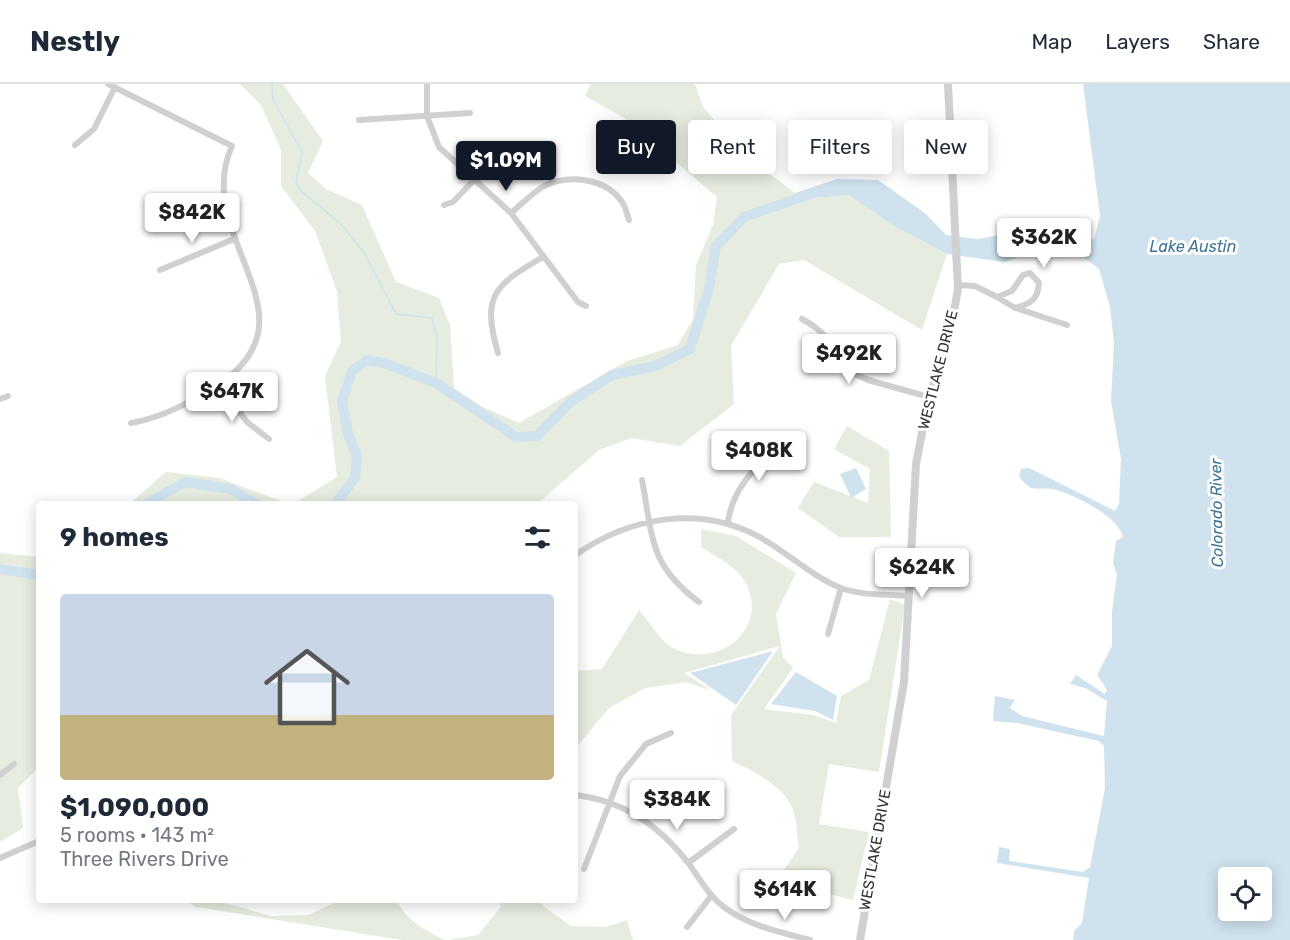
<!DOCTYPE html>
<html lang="en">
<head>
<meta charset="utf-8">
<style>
  body { margin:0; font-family:Rubik,sans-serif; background:#f2f2f3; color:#1f2937; height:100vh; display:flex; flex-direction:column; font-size:22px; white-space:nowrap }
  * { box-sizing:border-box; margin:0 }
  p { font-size:20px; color:#747a83 }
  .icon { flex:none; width:33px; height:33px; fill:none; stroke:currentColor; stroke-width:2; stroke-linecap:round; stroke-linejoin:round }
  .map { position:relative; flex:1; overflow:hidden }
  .side { position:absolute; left:36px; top:417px; width:542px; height:402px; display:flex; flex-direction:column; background:#fff; border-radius:6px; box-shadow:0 3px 15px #0003 }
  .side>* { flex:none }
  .guide { position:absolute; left:596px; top:36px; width:570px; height:54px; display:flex; gap:12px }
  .fabs { position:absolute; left:1218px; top:783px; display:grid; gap:12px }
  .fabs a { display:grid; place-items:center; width:54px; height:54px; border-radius:6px; background:#fff; box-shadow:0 3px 15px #0003; font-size:30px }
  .price { position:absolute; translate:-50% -51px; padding:0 14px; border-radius:6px; background:#fff; color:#222; font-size:20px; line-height:39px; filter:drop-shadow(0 2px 3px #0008) }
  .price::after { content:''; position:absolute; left:50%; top:36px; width:18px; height:14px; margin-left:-9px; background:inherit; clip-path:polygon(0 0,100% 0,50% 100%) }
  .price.selected { background:#111827; color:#fff }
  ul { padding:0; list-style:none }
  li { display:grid; align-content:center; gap:12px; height:318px; padding:0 24px }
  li+li { border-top:2px solid #e0e1e3 }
  li span { display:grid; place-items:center; height:186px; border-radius:6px; color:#555 }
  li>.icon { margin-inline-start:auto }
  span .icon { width:108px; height:108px; fill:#fffc; stroke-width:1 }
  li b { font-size:26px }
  h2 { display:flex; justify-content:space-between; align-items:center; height:72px; padding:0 24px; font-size:26px }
  .chip { padding:0 21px; border-radius:6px; background:#fff; box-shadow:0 3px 15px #0003; font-size:21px; line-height:54px }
  .chip.selected { background:#111827; color:#fff }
  header { display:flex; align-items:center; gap:36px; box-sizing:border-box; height:84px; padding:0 30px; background:#fff; border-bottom:2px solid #e0e1e3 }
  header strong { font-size:28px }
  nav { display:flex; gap:33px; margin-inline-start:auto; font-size:21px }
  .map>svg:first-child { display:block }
</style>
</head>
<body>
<header>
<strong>Nestly</strong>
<nav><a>Map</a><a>Layers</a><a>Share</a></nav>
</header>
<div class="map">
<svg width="1290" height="856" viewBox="0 0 1290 856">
  <rect width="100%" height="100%" fill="#fff"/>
  <path fill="#e6ecdf" d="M240 0H283L323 57 308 89 326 105 362 121 396 198 439 214 450 241 454 304 481 322 519 339 627 277 678 261 693 235 696 181 713 141 717 113 624 34 585 12 591 0H695L703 23 746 72 795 109 813 114 849 111 892 141 947 170 922 246 804 176 779 180 731 262 734 320 680 362 631 354 599 366 537 420H293L337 393 325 292 341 257 337 207 315 147 281 102V66L261 21Z
    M847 342 889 367 891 453H839L798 424 814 398 868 419 870 385 834 365Z
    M166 388 219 394 289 420H129Z
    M701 445 736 452 796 489 776 530 783 573 793 584 764 625 813 631 836 639 841 612 869 596 890 515 905 521 879 688 829 680 819 740 869 748 853 816 776 797 799 764C797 752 797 737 793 726 785 702 753 687 732 677L731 631 780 562 684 589 712 607 687 598 645 604 609 624 575 665V587L602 585 639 526C649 537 661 558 673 564 719 588 775 541 742 493 733 481 713 471 701 463Z
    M0 469 39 473V683L18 704 23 744 0 758Z
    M184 816H215L271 832 308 831 340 816H397C405 836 425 846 444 856H402L196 823Z
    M500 816H541L543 822 571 842 606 843 627 836 633 856H449L478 851 501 823Z"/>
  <path fill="#cfe2ee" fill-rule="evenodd" d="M1083 0H1290V856H1073L1074 847 1082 839 1089 794 997 779 999 763 1010 765 1009 777 1083 788 1090 783 1105 704 1104 662 1099 657 1017 639 993 637 995 612 1015 616 1010 624 1022 632 1104 652 1107 617 1085 604 1070 600 1076 591 1105 610 1107 606 1097 591 1112 562V527L1117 490 1113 479 1116 457 1123 453C1119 433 1075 411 1056 406 1038 401 1032 412 1019 392L1021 385 1029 384 1115 427 1119 420 1121 375 1111 317 1114 259 1110 223 1099 185 1080 171 1051 157 1022 163 1017 174 1004 178 947 170 892 141 849 111 813 114 795 109 837 95 878 96 926 130 946 151 977 155 1037 145 1094 155 1100 132ZM1228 794H1262V826H1228Z
    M856 384 866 405 851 414 840 390Z
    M773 567 736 621 690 589Z
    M796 588 837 612 833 636 815 627 771 620Z"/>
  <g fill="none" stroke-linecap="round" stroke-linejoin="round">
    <path stroke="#cfe2ee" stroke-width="1.5" d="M272 0 273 16 302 68 296 99 301 107 340 139 365 170 396 230 432 234 437 253 436 299"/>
    <path stroke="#cfe2ee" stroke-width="10" d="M146 420 185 398 231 405 256 420
      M335 420 355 394 357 372 348 350 342 317 352 287 367 276 387 280 436 299 516 353 537 352 570 318 612 291 655 282 690 265 709 204 716 162 744 133 816 108
      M0 485 39 491"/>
    <path stroke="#d0d0d0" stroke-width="6" d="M108 0 232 62C190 154 325 233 215 303 189 319 161 334 131 339
      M427 0V32L439 63 511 129 578 218 586 222
      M359 36 470 29
      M75 61 94 45 115 3
      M444 121 453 118 474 96
      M511 129C522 120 532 109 544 102 569 90 606 94 622 118 626 123 627 131 629 136
      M160 186 234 155
      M957 201 975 202 997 213 1012 207 1023 191 1030 189 1039 199C1038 216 1030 220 1015 224L997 213
      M1016 224 1067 241
      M802 235C828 249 830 259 842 284L868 296 929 313
      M498 269C481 211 495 201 543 173
      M219 300 247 338 269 355
      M0 315 8 312
      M642 396C653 454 649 481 699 518
      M728 439C732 402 759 381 784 354
      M574 472C630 432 702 420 763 455 789 470 813 493 841 504 862 512 887 510 909 512
      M828 550 841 504
      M0 691 14 680
      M574 711C624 716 660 742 689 780 700 795 709 812 724 823 749 842 780 848 810 856
      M0 774 39 757
      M688 779 734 745
      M584 785 620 692 646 660 671 649
      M687 843 712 811"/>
    <path stroke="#d0d0d0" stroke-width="8" d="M860 856 904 598 916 380 929 313 949 255 958 205 948 0"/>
  </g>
  <g text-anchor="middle" stroke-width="6" stroke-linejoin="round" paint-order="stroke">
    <g font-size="15" fill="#333" stroke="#fff">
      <text transform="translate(938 286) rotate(-76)" y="5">WESTLAKE DRIVE</text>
      <text transform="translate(875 766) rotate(-80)" y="5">WESTLAKE DRIVE</text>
    </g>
    <g font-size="16" font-style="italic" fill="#3f7597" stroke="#fff">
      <text x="1193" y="168">Lake Austin</text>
      <text transform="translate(1216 429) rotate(-91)" y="6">Colorado River</text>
    </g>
  </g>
</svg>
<div class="fabs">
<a><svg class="icon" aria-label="locate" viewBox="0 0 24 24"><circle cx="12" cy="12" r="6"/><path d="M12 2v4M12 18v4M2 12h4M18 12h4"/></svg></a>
</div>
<b class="price selected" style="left:506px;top:108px">$1.09M</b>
<b class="price" style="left:192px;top:160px">$842K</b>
<b class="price" style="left:1044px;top:185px">$362K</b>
<b class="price" style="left:849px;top:301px">$492K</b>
<b class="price" style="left:232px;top:339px">$647K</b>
<b class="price" style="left:759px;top:398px">$408K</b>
<b class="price" style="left:922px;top:515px">$624K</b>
<b class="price" style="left:677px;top:747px">$384K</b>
<b class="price" style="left:785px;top:837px">$614K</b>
<div class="guide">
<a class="chip selected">Buy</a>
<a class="chip">Rent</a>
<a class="chip">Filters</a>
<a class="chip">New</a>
</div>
<section class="side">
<h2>9 homes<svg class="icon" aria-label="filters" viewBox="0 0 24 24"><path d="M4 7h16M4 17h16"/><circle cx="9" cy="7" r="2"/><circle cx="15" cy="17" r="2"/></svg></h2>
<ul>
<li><span style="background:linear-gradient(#c9d6e8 65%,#c2b280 0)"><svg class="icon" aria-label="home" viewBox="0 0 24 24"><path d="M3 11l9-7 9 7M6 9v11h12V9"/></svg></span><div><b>$1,090,000</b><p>5 rooms · 143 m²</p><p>Three Rivers Drive</p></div></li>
</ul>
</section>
</div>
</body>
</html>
